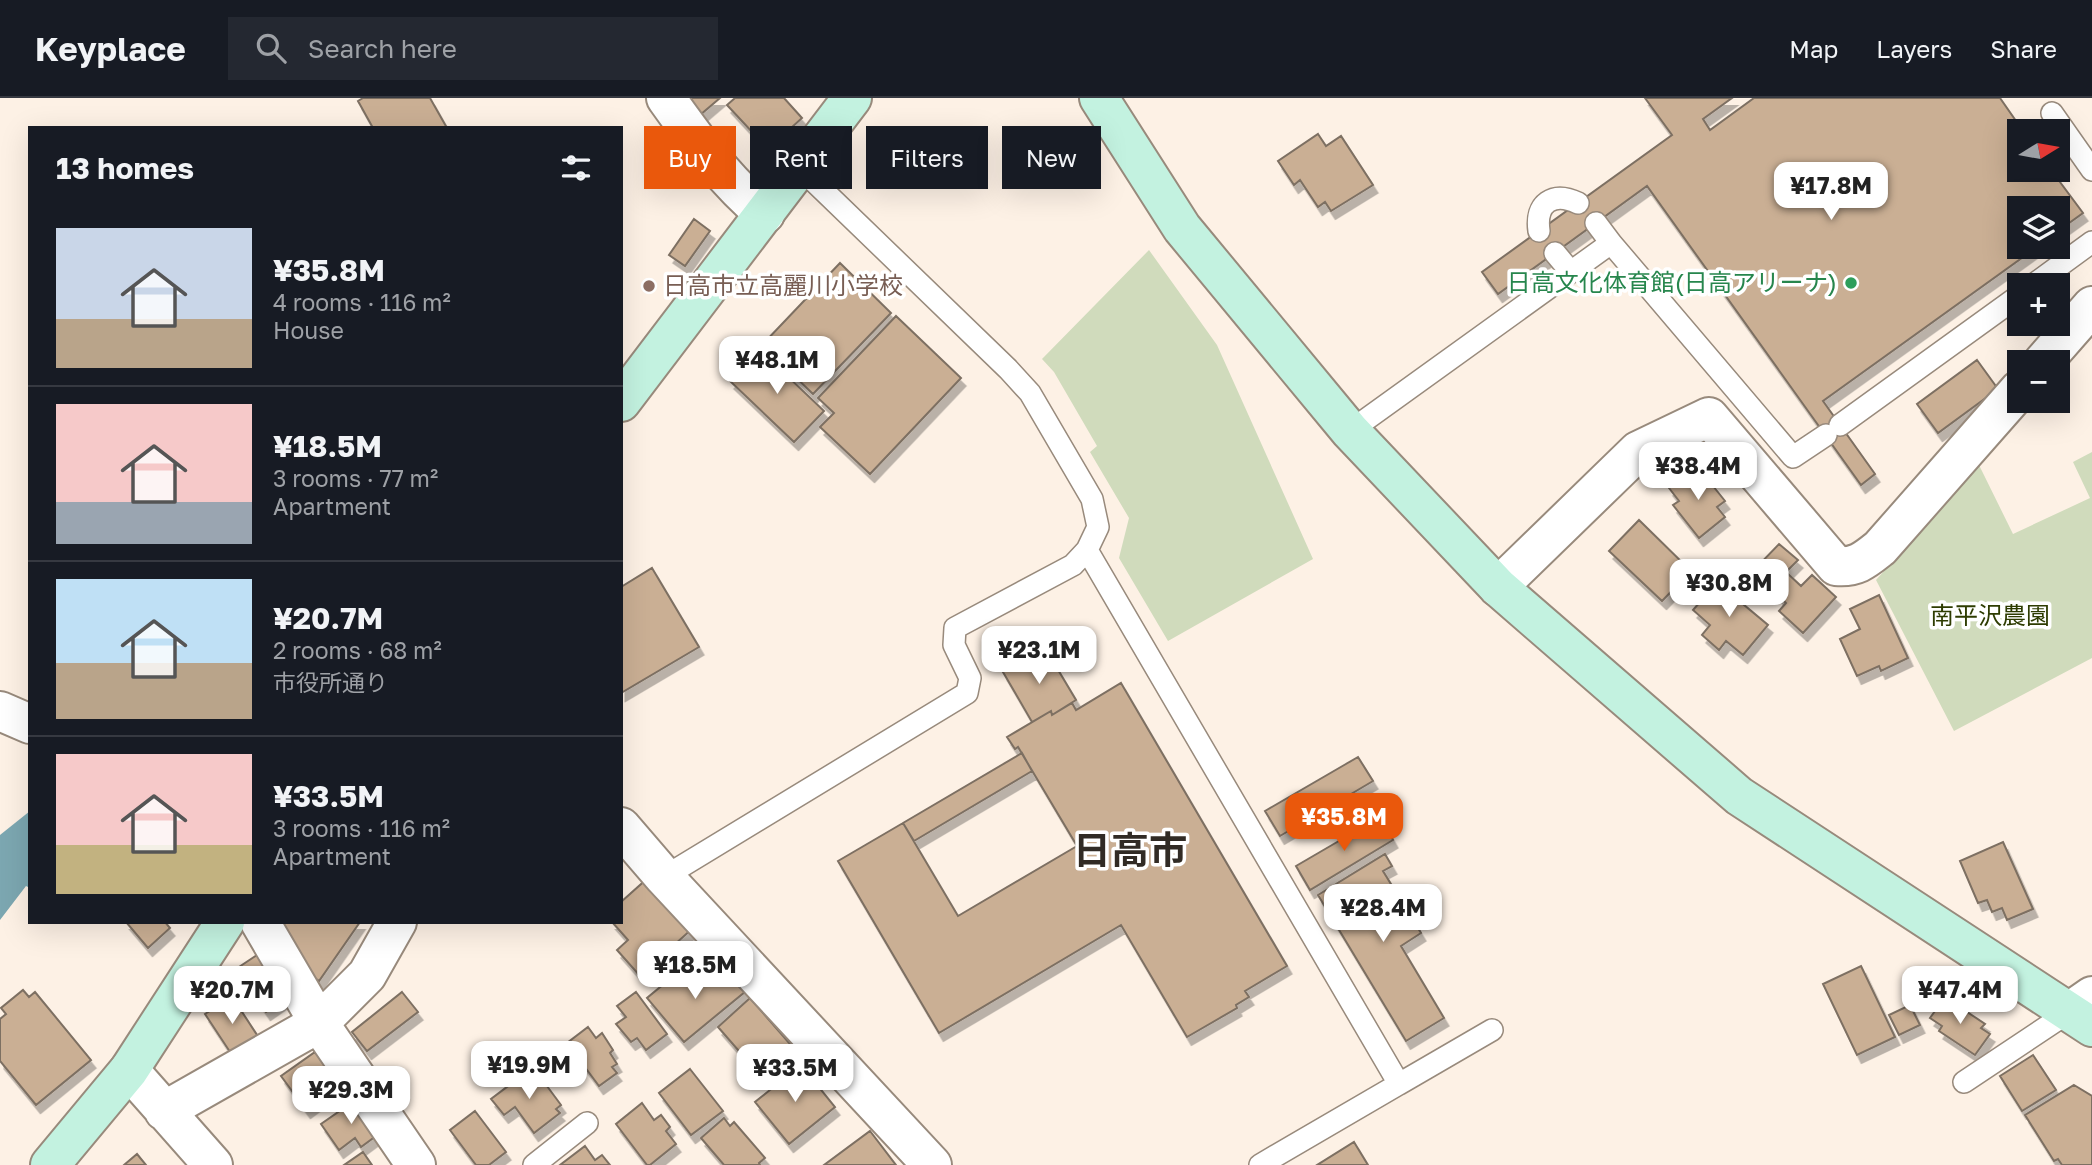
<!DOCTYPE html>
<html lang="en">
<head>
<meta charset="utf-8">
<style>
  body { margin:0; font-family:"Golos Text","Noto Sans JP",sans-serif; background:#242831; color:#f1f3f6; height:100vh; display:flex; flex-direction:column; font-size:26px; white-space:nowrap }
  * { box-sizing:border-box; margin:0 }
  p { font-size:23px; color:#9ea1a6 }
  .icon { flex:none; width:38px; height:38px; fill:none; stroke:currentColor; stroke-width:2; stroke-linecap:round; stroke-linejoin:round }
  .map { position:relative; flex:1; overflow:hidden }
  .sheet { position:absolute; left:28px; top:28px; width:595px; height:798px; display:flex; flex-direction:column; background:#171b24; border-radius:0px; box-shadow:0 7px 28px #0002 }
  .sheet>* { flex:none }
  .guide { position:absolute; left:644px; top:28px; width:665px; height:63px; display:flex; gap:14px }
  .needle { width:46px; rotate:79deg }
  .controls { position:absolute; left:2007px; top:21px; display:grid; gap:14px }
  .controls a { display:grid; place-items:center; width:63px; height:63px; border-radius:0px; background:#171b24; box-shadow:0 7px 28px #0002; font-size:35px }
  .price { position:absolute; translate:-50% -60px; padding:0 16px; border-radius:14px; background:#fff; color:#222; font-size:23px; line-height:46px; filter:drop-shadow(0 2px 4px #0008) }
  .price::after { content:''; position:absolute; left:50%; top:42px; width:21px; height:16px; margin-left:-10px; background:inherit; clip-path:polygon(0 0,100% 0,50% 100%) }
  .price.selected { background:#ea580c; color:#fff }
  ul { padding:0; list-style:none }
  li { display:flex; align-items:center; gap:21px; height:175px; padding:0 28px }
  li+li { border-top:2px solid #363941 }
  li span { display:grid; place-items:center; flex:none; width:196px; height:140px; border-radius:0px; color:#555 }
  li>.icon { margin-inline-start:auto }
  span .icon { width:84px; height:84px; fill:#fffc; stroke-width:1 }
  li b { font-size:30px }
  h2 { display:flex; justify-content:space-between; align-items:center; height:84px; padding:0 28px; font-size:30px }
  .pill { padding:0 24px; border-radius:0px; background:#171b24; box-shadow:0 7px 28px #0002; font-size:24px; line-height:63px }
  .pill.selected { background:#ea580c; color:#fff }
  header { display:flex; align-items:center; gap:42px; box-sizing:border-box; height:98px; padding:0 35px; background:#171b24; border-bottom:2px solid #363941 }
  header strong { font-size:33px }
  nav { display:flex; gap:38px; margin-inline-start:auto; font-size:24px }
  .search { width:490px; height:63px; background:#242831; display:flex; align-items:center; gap:18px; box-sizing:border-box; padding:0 24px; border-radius:0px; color:#9ea1a6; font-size:26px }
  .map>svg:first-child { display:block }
</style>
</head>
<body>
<header>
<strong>Keyplace</strong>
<div class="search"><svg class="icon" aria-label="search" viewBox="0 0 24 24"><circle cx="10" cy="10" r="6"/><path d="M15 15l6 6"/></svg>Search here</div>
<nav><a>Map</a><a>Layers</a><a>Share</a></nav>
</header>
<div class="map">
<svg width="2092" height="1067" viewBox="0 0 2092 1067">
  <defs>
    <filter id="shadow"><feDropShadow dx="4.5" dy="8" stdDeviation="0" flood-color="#0004"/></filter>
  </defs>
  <rect width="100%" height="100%" fill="#fdf1e5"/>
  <path fill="#d0dbbc" d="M1149 152 1217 247 1313 461 1168 543 1119 460 1129 420 1090 354 1097 348 1054 274 1042 261Z
    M2092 354V560L1954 633 1876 482 1979 367 2013 436 2090 400 2073 364Z"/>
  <path fill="#7ca7b1" d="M30 713V790L26 788 0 822V737Z"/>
  <path fill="#caaf94" stroke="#7d6f62" stroke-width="2" filter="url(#shadow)" d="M363 0H430L447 30H373L358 3Z
    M686 0H720L700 17Z
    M735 0H784L802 20 768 51 727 7Z
    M1645 0H1732L1703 21 1710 32 1754 0H2000L2023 33H2020V72H2051L2083 115 2058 133V110H2020V149H2037L1823 303 1875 376 1861 387 1647 88 1498 196 1482 174 1672 37Z
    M1318 36 1326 48 1341 38 1373 87 1331 113 1325 104 1318 109 1300 82 1294 87 1278 63Z
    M694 121 710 133 685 168 669 157Z
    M840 165 891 215 813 296 762 247Z
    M896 218 961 280 870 376 820 329 834 315 818 300Z
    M760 252 824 313 794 344 730 283Z
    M1977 262 1998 291 1938 335 1917 306Z
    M1697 368 1725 403 1717 409 1725 419 1699 440 1673 407 1679 403 1669 390Z
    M1639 422 1691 473 1662 503 1609 453Z
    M1779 446 1798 462 1786 474 1801 488 1812 477 1836 499 1803 535 1779 513 1786 505 1753 473Z
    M652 470 699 549 621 595V489Z
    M1723 478 1736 490 1731 496 1768 527 1743 557 1726 543 1719 552 1702 537 1710 527 1693 512Z
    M1879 497 1908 560 1881 573 1879 568 1857 578 1840 541 1860 531 1850 511Z
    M1045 550 1076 602 1052 617 1051 613 1032 624 1003 574Z
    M1121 585 1287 868 1245 893 1249 899 1236 907 1237 910 1187 939 1121 827 939 935 838 763 903 725 958 818 1077 748 1018 649 1015 651 1007 639 1051 613 1052 617 1072 605 1076 612Z
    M1022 655 1032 673 914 743 903 725Z
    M1358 659 1373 683 1280 738 1265 713Z
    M1380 719 1393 742 1310 792 1296 768Z
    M2003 744 2033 811 2007 822 2002 810 1992 814 1987 802 1978 805 1960 763Z
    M1385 756 1392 768 1383 773 1421 835 1401 848 1444 920 1406 943 1318 797Z
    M649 779 694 829 640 878 617 852 628 842 612 824H621V804Z
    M126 824H165L170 830 148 850Z
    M283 824H360L319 883 301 870 279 830Z
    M263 853 292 896 266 914 236 871Z
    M725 868 746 893 684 944 647 900 682 871 698 890Z
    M1861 868 1895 939 1857 957 1823 886Z
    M23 892 29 899 35 894 91 962 36 1007 0 963V921L6 916 1 910Z
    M229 894 261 943 234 960 205 916 213 911 211 907Z
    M402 894 418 914 367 953 352 934Z
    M636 894 667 936 646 952 637 940 631 944 616 926 626 919 617 908Z
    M1945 899 1985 926 1981 930 1990 936 1975 957 1939 933 1942 928 1930 920Z
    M750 900 790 946 774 960 768 954 752 968 718 929Z
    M1910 907 1920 927 1899 937 1889 917Z
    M588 929 596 940 602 935 613 952 610 955 617 966 612 969 617 975 599 988 567 945Z
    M315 954 329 973 319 981 329 995 306 1012 281 978Z
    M2033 957 2056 992 2022 1013 2000 978Z
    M801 967 835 1009 789 1046 755 1004Z
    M690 971 723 1013 691 1037 659 995Z
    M528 973 536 983 541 980 561 1007 556 1011 560 1015 534 1035 515 1009 504 1017 491 1001Z
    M2074 987 2092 998V1067H2062L2058 1061 2054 1063 2025 1017Z
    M357 1001 380 1035 361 1049 355 1040 339 1052 321 1026Z
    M642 1005 654 1022 661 1017 670 1029 666 1033 676 1046 650 1067H647L616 1026Z
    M475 1013 506 1054 489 1067H476L450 1032Z
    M724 1020 730 1028 734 1024 765 1060 759 1065 760 1067H724L701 1040Z
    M870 1033 896 1067H824Z
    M1354 1044 1368 1067H1317Z
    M585 1048 595 1062 602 1057 610 1067H560Z
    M363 1054 372 1067H344Z
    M137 1056 146 1067H124Z"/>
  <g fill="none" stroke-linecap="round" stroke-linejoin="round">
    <g stroke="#988a7c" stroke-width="24">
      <path id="lane" d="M2052 15 2092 72
        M1596 125 1611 145
        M1539 133C1535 105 1553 93 1578 105
        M1555 155 1570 173
        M2033 187 2092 144
        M1840 327 2020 197
        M1350 333 1611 145 1793 359 1826 337
        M1087 452 1399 986 1260 1067
        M664 779 967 595 970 580 954 547 955 530 1073 467 1087 452 1098 429 1092 401 1030 295 1008 271 799 69
        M1964 984 2069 914
        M1399 986 1492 932
        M534 1067 587 1025"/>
    </g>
    <g stroke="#988a7c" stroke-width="42">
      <path id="street" d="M666 0C696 42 725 83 765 116
        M2043 264 2092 208
        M1498 489 1638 353 1709 319 1836 468C1856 470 1865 462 1880 450L2020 291
        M0 613 30 626
        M621 729 664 779 932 1067
        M260 824 319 925 416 1067
        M2069 914 2092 898
        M129 972 213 1067
        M164 1013 319 925 367 877 397 824"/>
    </g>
    <g stroke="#988a7c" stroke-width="42">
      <path id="secondary" d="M1099 0 1182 130 1350 333 1498 489 1739 698 2092 929
        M621 304 852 0
        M50 1067 129 972 225 824"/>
    </g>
    <use href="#lane" stroke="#fff" stroke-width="21"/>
    <use href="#street" stroke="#fff" stroke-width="38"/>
    <use href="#secondary" stroke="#c3f2e0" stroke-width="38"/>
  </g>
  <circle fill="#2e9e5b" stroke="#fff" stroke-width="2.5" cx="1851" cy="185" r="7"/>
  <circle fill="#8d6e63" stroke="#fff" stroke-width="2.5" cx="649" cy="188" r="7"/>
  <g text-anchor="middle" stroke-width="7" stroke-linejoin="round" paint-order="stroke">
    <g font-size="24" fill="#27864d" stroke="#fff" text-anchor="end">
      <text x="1837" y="193">日高文化体育館(日高アリーナ)</text>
    </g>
    <g font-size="24" fill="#785e54" stroke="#fff" text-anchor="start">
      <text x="663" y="196">日高市立高麗川小学校</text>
    </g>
    <g font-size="24" fill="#2e3c02" stroke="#fff">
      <text x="1990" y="526">南平沢農園</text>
    </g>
    <g font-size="38" font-weight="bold" fill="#312b25" stroke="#fff">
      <text x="1130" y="766">日高市</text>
    </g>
  </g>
</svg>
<div class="controls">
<a><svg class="needle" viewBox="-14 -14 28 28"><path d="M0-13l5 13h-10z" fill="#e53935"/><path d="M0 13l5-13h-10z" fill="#9ea1a6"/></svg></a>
<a><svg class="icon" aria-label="layers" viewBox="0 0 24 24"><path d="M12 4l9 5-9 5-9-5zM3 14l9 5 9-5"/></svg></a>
<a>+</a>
<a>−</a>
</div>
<b class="price" style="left:1831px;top:124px">¥17.8M</b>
<b class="price" style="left:777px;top:298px">¥48.1M</b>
<b class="price" style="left:1698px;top:404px">¥38.4M</b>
<b class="price" style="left:1729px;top:521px">¥30.8M</b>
<b class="price" style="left:1039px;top:588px">¥23.1M</b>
<b class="price selected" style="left:1344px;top:755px">¥35.8M</b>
<b class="price" style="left:1383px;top:846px">¥28.4M</b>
<b class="price" style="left:695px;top:903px">¥18.5M</b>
<b class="price" style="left:232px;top:928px">¥20.7M</b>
<b class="price" style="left:1960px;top:928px">¥47.4M</b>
<b class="price" style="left:529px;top:1003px">¥19.9M</b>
<b class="price" style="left:795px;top:1006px">¥33.5M</b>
<b class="price" style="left:351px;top:1028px">¥29.3M</b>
<div class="guide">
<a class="pill selected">Buy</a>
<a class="pill">Rent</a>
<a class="pill">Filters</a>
<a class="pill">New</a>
</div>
<section class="sheet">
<h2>13 homes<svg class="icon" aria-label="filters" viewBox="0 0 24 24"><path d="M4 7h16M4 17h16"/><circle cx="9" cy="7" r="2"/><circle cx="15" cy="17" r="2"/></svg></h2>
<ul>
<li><span style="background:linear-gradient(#c9d6e8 65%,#b9a48a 0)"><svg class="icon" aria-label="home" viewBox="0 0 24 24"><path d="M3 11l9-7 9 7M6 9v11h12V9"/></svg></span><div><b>¥35.8M</b><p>4 rooms · 116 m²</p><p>House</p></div></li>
<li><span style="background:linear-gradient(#f6c9c9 70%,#9aa5b1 0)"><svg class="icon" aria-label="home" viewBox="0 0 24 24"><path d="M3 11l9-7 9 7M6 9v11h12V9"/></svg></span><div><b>¥18.5M</b><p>3 rooms · 77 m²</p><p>Apartment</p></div></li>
<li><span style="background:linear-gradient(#bfe0f5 60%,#b9a48a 0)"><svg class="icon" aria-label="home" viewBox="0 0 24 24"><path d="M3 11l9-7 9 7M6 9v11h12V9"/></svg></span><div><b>¥20.7M</b><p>2 rooms · 68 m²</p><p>市役所通り</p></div></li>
<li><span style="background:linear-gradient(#f6c9c9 65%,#c2b280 0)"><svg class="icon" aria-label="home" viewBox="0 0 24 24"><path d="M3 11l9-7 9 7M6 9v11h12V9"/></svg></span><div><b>¥33.5M</b><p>3 rooms · 116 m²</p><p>Apartment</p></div></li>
</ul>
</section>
</div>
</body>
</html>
